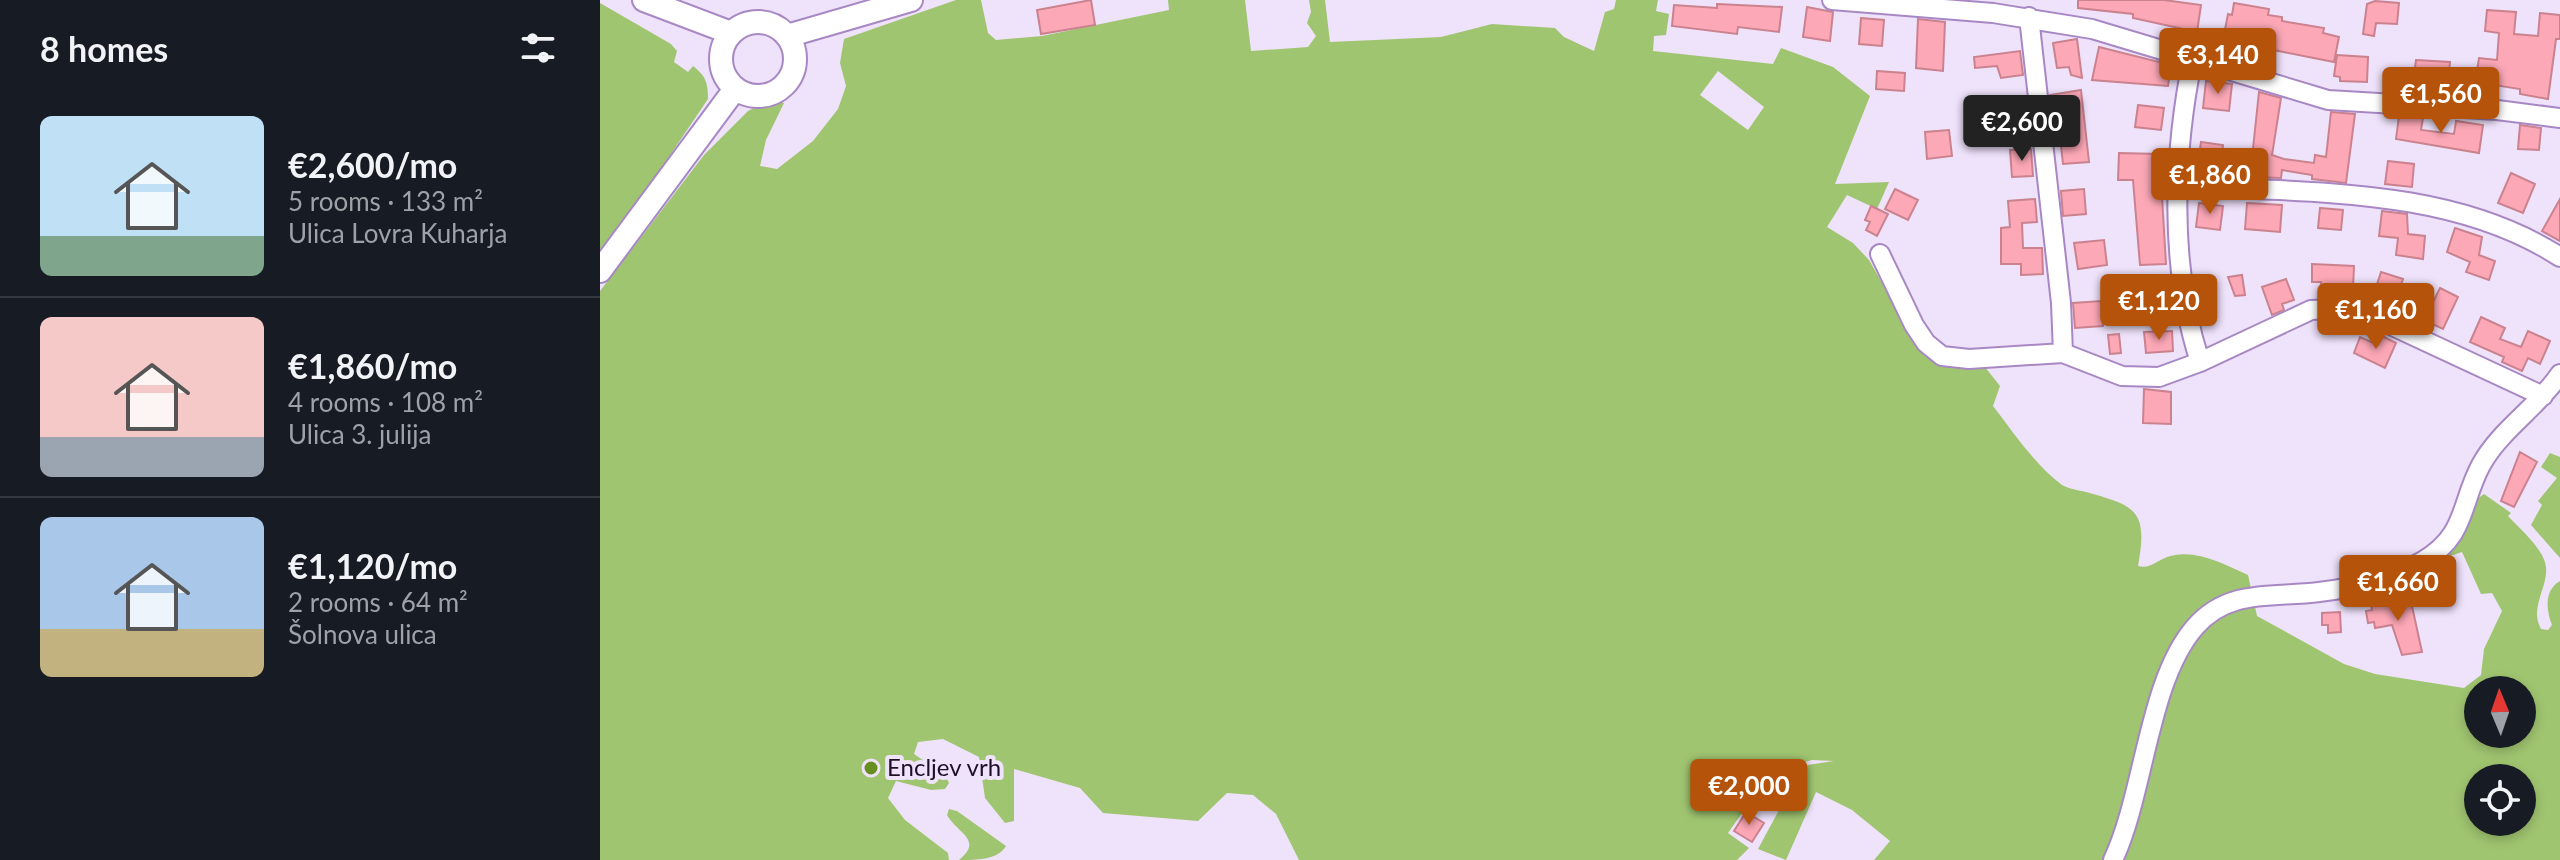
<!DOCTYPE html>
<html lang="en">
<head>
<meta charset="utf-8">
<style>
  body { margin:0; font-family:Lato,sans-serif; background:#242831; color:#f1f3f6; height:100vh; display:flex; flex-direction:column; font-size:30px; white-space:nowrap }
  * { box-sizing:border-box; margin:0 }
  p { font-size:26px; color:#9ea1a6 }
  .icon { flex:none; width:44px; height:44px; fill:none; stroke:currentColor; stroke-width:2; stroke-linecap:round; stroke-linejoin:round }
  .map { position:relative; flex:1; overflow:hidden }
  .drawer { display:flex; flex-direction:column; background:#171b24; width:600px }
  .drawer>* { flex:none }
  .needle { width:52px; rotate:358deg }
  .controls { position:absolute; left:1864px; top:676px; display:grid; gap:16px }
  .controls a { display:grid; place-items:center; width:72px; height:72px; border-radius:50%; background:#171b24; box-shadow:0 4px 12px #0003; font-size:40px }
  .price { position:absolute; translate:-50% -68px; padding:0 18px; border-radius:8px; background:#b45309; color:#fff; font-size:26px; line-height:52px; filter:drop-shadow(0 2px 4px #0008) }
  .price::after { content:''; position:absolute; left:50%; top:48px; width:24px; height:18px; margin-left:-12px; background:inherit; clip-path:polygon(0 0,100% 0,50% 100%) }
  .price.selected { background:#222; color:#fff }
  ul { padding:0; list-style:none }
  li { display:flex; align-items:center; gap:24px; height:200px; padding:0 40px }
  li+li { border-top:2px solid #363941 }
  li span { display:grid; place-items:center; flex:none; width:224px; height:160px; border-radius:12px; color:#555 }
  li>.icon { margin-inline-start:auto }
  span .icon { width:96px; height:96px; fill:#fffc; stroke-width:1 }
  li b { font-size:34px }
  h2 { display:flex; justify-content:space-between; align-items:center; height:96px; padding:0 40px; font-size:34px }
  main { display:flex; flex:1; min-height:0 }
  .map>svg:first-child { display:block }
</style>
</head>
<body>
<main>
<section class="drawer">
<h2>8 homes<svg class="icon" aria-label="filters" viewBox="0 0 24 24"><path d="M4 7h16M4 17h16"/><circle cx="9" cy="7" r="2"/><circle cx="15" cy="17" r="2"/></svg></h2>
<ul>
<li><span style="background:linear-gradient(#bfe0f5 75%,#7fa58c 0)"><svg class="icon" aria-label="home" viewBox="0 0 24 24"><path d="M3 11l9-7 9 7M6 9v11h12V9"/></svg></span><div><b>€2,600/mo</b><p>5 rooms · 133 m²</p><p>Ulica Lovra Kuharja</p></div></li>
<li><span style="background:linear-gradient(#f6c9c9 75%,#9aa5b1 0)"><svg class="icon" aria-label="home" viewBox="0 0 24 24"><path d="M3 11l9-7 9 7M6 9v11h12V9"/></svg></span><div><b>€1,860/mo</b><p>4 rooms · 108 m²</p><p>Ulica 3. julija</p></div></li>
<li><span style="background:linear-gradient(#a9c7e8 70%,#c2b280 0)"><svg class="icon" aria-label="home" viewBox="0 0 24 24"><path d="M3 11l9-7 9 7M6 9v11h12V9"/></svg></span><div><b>€1,120/mo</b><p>2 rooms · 64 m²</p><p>Šolnova ulica</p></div></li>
</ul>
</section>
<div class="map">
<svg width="1960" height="860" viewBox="0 0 1960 860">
  <rect width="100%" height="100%" fill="#efe2fb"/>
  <path fill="#a0c570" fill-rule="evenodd" d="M356 0H381L388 33 396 40 442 36 569 10 568 0H645L651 51 708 47 716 36 707 23 711 12 709 0H725L730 42 841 37 892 24 955 28 964 37 994 51 1005 12 1014 9 1016 0H1058L1056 11 1069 14 1066 35 1054 36 1053 51 1173 64 1181 48 1233 67 1270 96 1235 184 1289 182 1277 209 1247 195 1227 227 1253 243 1269 260 1313 337 1381 362 1400 386 1393 406C1414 433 1434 464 1462 485 1469 489 1478 490 1486 492 1537 506 1548 511 1538 566 1551 569 1556 561 1567 557 1595 548 1623 564 1648 575L1657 616 1744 664 1775 674 1864 688 1881 675 1884 649 1902 611 1892 593 1881 594 1862 552 1850 556 1847 549 1874 501 1884 494 1911 513 1908 516C1920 529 1944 549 1946 567 1948 588 1929 608 1941 629L1948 630 1952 625C1946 610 1944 590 1960 581V860H1274L1290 841 1252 810 1216 792 1186 860 1158 849 1185 799 1195 772 1201 766 1234 761 1212 760 1191 766 1177 789 1163 783 1128 833 1149 848 1137 860H699L676 814 653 795 627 793 598 821 503 813 480 788 414 769V821L405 823 385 798 379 757 343 739 318 742 314 754 345 775 349 783 345 789 331 790 296 781 288 798 305 820 348 853 349 860H0V291L104 155 148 111 174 98 184 103 166 140 160 166 177 169 213 141 238 109 246 86 240 63 244 39ZM1118 71 1164 107 1148 130 1100 95ZM1878 690H1922V734H1878ZM1878 778H1922V822H1878Z
    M0 3 71 44 77 51 74 62 88 72 93 66C106 76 108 83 108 99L35 207 0 252Z
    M1950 453 1960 457V558L1931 525 1942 505 1938 501 1957 478 1941 467Z
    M349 809 357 811 406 846C398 860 377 860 359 860 384 840 357 833 347 815Z"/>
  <path fill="#fda8b7" stroke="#cb828f" stroke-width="2" d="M491 0 495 25 441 34 437 10Z
    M1478 0H1564L1601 5 1597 32 1533 18V14L1478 8Z
    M1775 1 1799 3 1797 24 1776 23 1774 36 1763 34 1767 4Z
    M1634 3 1669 9 1668 15 1682 17V21L1724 28 1723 33 1739 37 1734 62 1623 40 1628 14 1632 15Z
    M1117 4 1182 7 1179 32 1138 27 1137 34 1072 26 1074 5 1117 8Z
    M1207 7 1233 12 1230 41 1203 37Z
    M1887 10 1916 12 1914 34 1938 36 1940 13 1960 15V39H1956L1948 99 1920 94V89L1875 82 1879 58 1897 60 1899 33 1885 31Z
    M1261 18 1284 20 1282 46 1259 44Z
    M1318 19 1345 22 1343 71 1316 68Z
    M1477 39 1482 78 1471 75 1469 67 1457 68 1453 43Z
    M1499 47 1571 65 1568 86 1492 80Z
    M1420 51 1423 75 1401 78 1397 66 1375 68 1374 57Z
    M1737 55 1768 57 1767 82 1740 81V77L1734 76Z
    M1816 60 1850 62 1847 89 1813 82Z
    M1277 71 1305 73 1304 91 1276 89Z
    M1606 81 1632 84 1629 111 1603 108Z
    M1481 90 1489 162 1463 164 1458 118 1453 119 1450 95Z
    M1659 92 1681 98 1672 155 1684 159 1714 163 1715 155 1726 157 1731 112 1755 114 1746 183 1712 179V175L1682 170 1681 178 1650 177Z
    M1426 99 1429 125 1400 128 1397 102Z
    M1538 105 1564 108 1561 130 1535 127Z
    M1799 116 1823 118 1821 130 1854 134 1856 121 1883 125 1879 153 1796 139Z
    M1920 125 1941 128 1939 150 1918 149Z
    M1349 130 1352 156 1327 159 1325 132Z
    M1601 142 1623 145 1620 167 1598 163Z
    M1431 149 1433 176 1412 177 1410 150Z
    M1519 153 1559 154V197H1562L1566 264 1540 265 1533 180H1518Z
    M1788 161 1814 164 1812 187 1785 184Z
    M1911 173 1935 184 1923 213 1898 203Z
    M1295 189 1318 200 1308 220 1285 209Z
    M1484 189 1486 214 1463 216 1461 191Z
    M1435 199 1437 222 1422 223 1423 248H1442L1443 274 1421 275V264H1401V228L1410 227 1408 201Z
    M1960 199V241L1942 231Z
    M1599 203 1623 206 1620 230 1596 227Z
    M1647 203 1682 205 1680 232 1645 229Z
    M1271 206 1288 214 1277 236 1266 230 1270 222 1265 220Z
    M1720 208 1743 210 1741 230 1718 228Z
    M1782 211 1807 214 1808 234 1825 236 1823 259 1796 255 1798 238 1779 236Z
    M1855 228 1882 237 1879 255 1895 261 1889 280 1866 272 1870 262 1847 252Z
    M1504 240 1507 265 1478 269 1474 243Z
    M1712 264 1754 266 1753 289 1721 288V282H1712Z
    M1781 272 1803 279 1794 307 1772 300Z
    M1642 275 1645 295 1635 296 1628 277Z
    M1686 279 1694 300 1682 304 1684 310 1672 315 1662 287Z
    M1568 286 1569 309 1542 310 1541 287Z
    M1840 288 1858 297 1843 329 1824 320Z
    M1501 301 1503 326 1475 328 1473 303Z
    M1881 317 1905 328 1900 339 1921 347 1928 331 1950 341 1940 364 1928 358 1922 371 1902 362 1904 357 1870 342Z
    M1572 331 1573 351 1546 353 1544 332Z
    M1519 334 1521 353 1510 354 1508 335Z
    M1782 336 1796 343 1785 368 1754 353 1760 337 1778 345Z
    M1544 389 1571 392V424L1543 423Z
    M1920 452 1937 462 1914 507 1901 501Z
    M1839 564 1848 591 1818 601 1811 580Z
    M1810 597 1822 652 1802 655 1792 625 1775 628 1774 622 1768 623 1766 611 1772 610 1771 604Z
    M1740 612 1741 632 1728 633V625H1722V613Z
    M1146 812 1164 823 1152 842 1134 831Z"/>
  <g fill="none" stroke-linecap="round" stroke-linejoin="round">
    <g stroke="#a888c4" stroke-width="22">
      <path id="minor" d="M1232 0 1393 13 1492 29 1728 100 1897 110 1960 118
        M1429 17 1461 303 1463 353
        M1593 57C1573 154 1569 266 1600 362
        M1578 185C1705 194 1849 185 1960 257
        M1280 254 1314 325 1326 343 1342 356 1369 359 1463 353 1522 376 1559 377 1600 362 1711 310 1754 308 1943 396
        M1513 860C1545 792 1548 681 1595 627 1629 588 1673 598 1719 592 1753 588 1793 579 1823 561 1867 535 1860 504 1881 465 1900 430 1938 407 1960 374"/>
    </g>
    <g stroke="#a888c4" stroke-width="26">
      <path id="major" d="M44 0 131 33
        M121 59a37 37 0 1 1 74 0a37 37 0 1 1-74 0Z
        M187 36 311 0
        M0 271 135 89"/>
    </g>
    <use href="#minor" stroke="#fff" stroke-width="18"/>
    <use href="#major" stroke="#fff" stroke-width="22"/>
  </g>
  <circle fill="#668f1f" stroke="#efe2fb" stroke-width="3" cx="271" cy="768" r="8"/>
  <g text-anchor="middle" stroke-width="8" stroke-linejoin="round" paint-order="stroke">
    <g font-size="24" fill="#1c0f26" stroke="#efe2fb" text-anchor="start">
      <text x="287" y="776">Encljev vrh</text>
    </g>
  </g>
</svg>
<div class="controls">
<a><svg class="needle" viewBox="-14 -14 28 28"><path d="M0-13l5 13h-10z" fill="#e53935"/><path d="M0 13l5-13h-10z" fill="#9ea1a6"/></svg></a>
<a><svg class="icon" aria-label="locate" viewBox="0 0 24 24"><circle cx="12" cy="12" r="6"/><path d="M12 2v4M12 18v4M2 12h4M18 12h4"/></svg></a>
</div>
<b class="price" style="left:1618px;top:96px">€3,140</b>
<b class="price" style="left:1841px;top:135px">€1,560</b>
<b class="price selected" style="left:1422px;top:163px">€2,600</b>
<b class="price" style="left:1610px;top:216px">€1,860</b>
<b class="price" style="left:1559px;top:342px">€1,120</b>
<b class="price" style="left:1776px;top:351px">€1,160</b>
<b class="price" style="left:1798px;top:623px">€1,660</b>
<b class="price" style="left:1149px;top:827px">€2,000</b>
</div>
</main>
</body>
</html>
